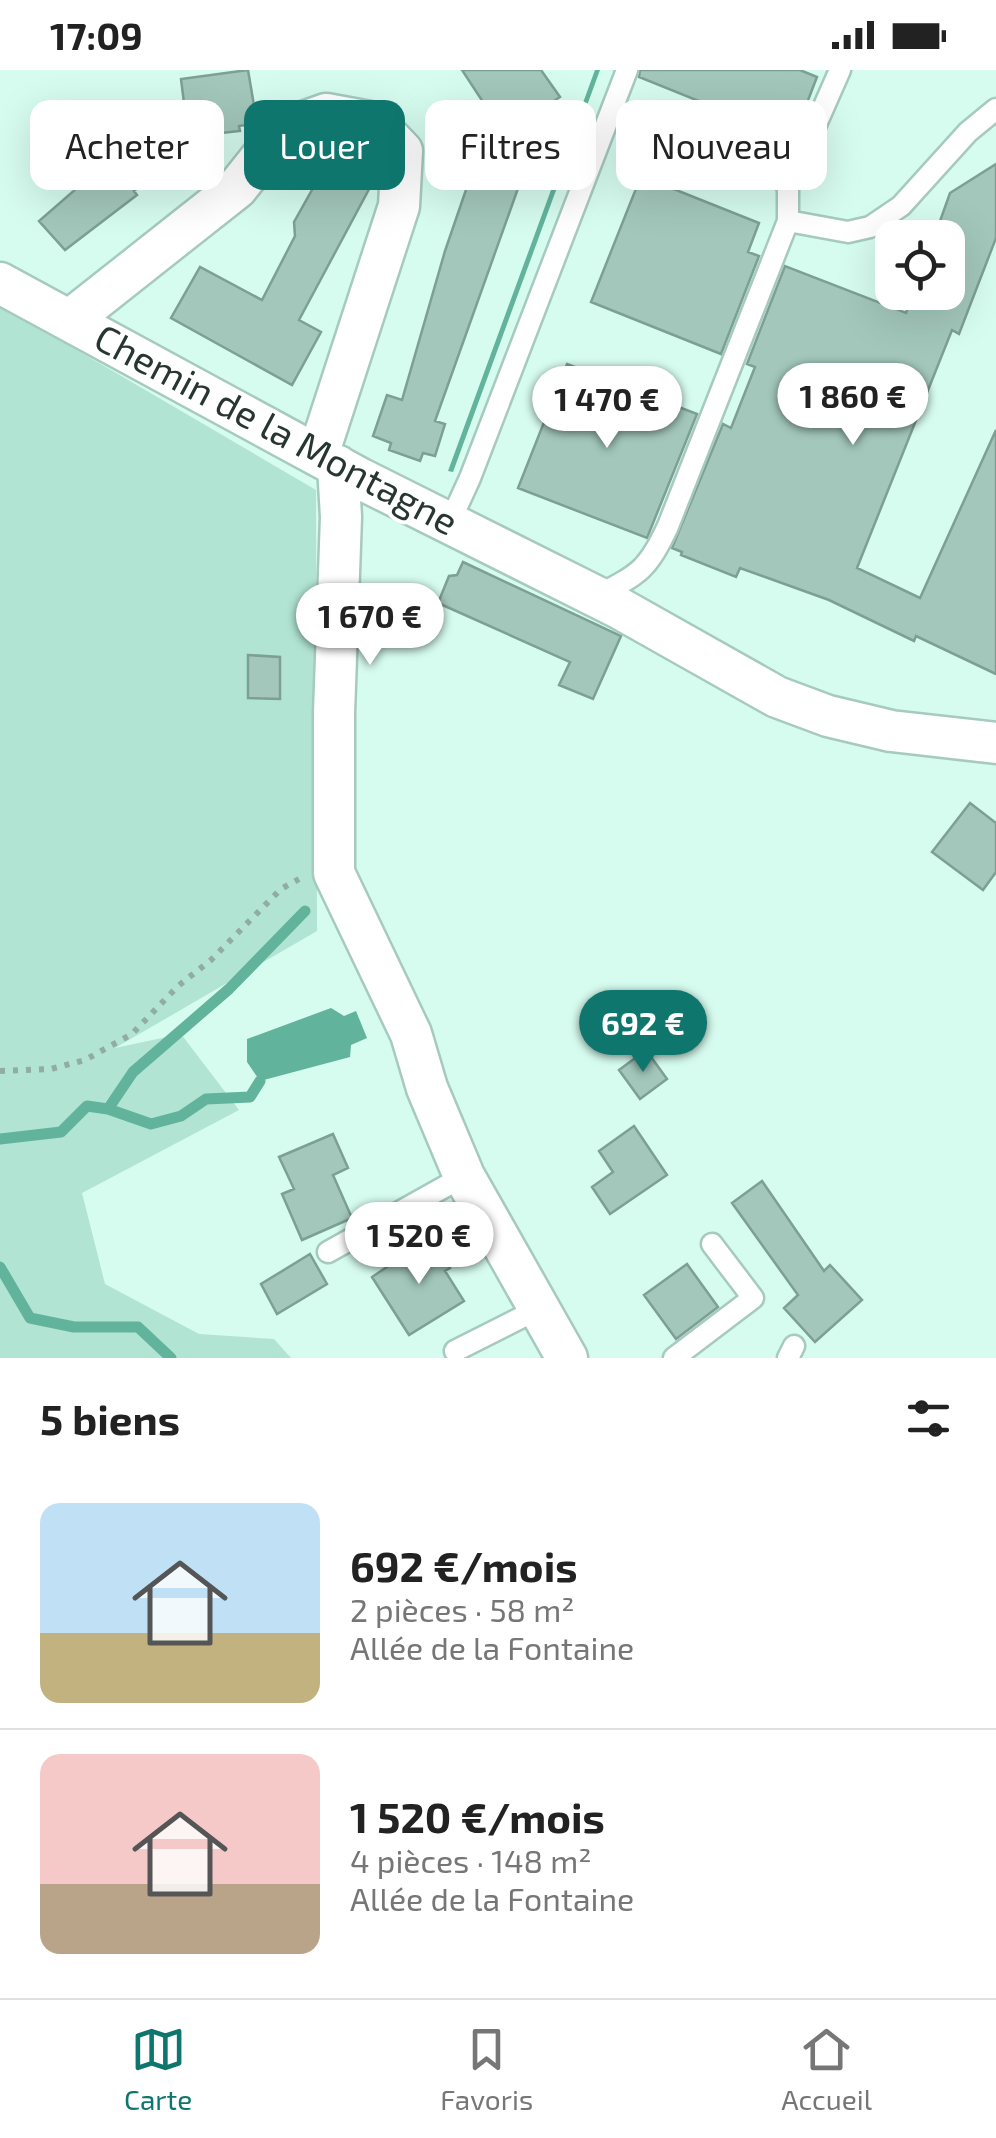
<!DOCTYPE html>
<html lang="fr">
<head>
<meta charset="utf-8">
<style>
  body { margin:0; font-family:"Exo 2",sans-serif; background:#f6f6f6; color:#222; height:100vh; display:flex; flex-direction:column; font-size:38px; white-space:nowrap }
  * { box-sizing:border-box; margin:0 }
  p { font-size:32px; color:#767676 }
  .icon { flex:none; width:55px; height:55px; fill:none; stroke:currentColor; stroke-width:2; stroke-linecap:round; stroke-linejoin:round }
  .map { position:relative; height:1288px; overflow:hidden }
  .sheet { display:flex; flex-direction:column; background:#fff; flex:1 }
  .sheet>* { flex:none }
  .banner { position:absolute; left:30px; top:30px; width:938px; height:90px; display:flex; gap:20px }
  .buttons { position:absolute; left:875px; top:150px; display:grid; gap:20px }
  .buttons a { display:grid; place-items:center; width:90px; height:90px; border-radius:20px; background:#fff; box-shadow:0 10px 40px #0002; font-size:50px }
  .price { position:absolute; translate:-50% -85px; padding:0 22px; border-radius:35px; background:#fff; color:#222; font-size:32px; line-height:65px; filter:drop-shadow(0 2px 5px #0008) }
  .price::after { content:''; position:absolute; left:50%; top:60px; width:30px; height:22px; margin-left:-15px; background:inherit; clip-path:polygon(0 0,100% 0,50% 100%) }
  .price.current { background:#0f766e; color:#fff }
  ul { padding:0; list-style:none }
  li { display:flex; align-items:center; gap:30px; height:250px; padding:0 40px }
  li+li { border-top:2px solid #e0e0e0 }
  li span { display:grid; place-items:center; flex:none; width:280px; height:200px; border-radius:20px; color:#555 }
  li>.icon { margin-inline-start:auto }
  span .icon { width:120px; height:120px; fill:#fffc; stroke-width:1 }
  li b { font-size:42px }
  h2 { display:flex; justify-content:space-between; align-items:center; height:120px; padding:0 40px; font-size:42px }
  .chip { padding:0 35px; border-radius:20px; background:#fff; box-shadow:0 10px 40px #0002; font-size:35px; line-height:90px }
  .chip.current { background:#0f766e; color:#fff }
  .status { display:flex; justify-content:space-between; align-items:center; height:70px; padding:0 50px; background:#fff; direction:ltr }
  .status svg { height:28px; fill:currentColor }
  .tab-bar { display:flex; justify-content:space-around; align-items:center; height:140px; border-top:2px solid #e0e0e0; background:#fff; font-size:28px; color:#767676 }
  .tab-bar a { display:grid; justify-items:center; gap:5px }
  .tab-bar .current { color:#0f766e }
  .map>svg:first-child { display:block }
</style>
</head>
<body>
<div class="status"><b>17:09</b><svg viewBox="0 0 49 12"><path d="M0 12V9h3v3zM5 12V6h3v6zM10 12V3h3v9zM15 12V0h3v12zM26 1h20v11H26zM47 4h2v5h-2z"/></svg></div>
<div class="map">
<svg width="996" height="1288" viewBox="0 0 996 1288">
  <rect width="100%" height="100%" fill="#d6fbef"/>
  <path fill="#b1e4d3" d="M0 235 316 420 317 861 115 978 181 964 239 1040 82 1123 105 1214 199 1264 274 1269 291 1288H0Z"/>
  <path fill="#62b39c" d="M595 0H600L453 402 448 401Z
    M331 938 344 946 356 941 367 968 351 975 350 987 260 1011 247 992V969Z"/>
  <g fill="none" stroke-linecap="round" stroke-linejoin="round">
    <path stroke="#62b39c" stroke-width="11" d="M108 1039 133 1002 229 919 305 841
      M0 1069 61 1062 87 1036 108 1039 151 1054 181 1046 206 1029 250 1027 260 1011
      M0 1197 30 1248 74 1257H138L171 1288"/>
  </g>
  <path fill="#a3c7bb" stroke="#7d9f94" stroke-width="2.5" d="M248 0 257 53 239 56 240 61 221 63 222 69 189 73 181 9Z
    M462 0H541L560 27 504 64Z
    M640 0H800L817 7 793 69 639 7Z
    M131 66 159 100 134 121 137 125 65 180 39 151 92 105 89 102Z
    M335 79 364 96 362 101 375 108 299 250 321 262 292 315 171 248 200 197 262 230 295 166 294 152Z
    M484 81 526 96 435 351 445 354 435 386 423 383 420 391 389 380 391 373 373 366 387 325 402 330 445 181 469 111 473 113Z
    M996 94V168L959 264 952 260 857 498 920 528 996 360V604L916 566 914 571 829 530 740 498 736 507 681 485 682 482 672 478 723 354 731 358 755 297 747 294 785 196 906 243 914 222H948V168H934L950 123Z
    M641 106 759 153 748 182 759 186 721 284 591 232Z
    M567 294 697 344 647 468 518 418Z
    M463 492 621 566 593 629 559 615 570 592 438 533 449 506 457 505Z
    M248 585 280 587V629L248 628Z
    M970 733 996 753V802L983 820 932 782Z
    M646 980 667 1009 640 1029 619 1000Z
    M634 1056 667 1105 610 1144 592 1117 613 1102 599 1081Z
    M333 1064 348 1098 333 1105 352 1148 302 1170 282 1124 294 1119 279 1087Z
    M762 1111 824 1201 830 1195 862 1230 815 1272 784 1238 798 1225 732 1133Z
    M430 1168 450 1198 445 1201 464 1231 409 1265 372 1207Z
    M310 1184 327 1214 277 1244 261 1214Z
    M687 1194 718 1237 676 1269 644 1225Z"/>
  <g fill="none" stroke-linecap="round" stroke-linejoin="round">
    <g stroke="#a6cabe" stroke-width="25">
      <path id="lane" d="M689 60 775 97 788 118
        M788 151 848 162 870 157 901 136 968 62 996 39
        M449 454 470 408 627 0
        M597 526C639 504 648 500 668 456L788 151V118L840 0
        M328 1182 464 1106
        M455 1281 538 1239
        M674 1288 753 1228 712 1174
        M788 1288 794 1276"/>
    </g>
    <g stroke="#a6cabe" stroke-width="45">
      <path id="street" d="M0 213 361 409 619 538 777 627 828 646 891 661 996 673
        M70 250 237 118 284 59 326 44 375 53 402 81 399 136 318 385
        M338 396 341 447 334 643V803L411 964 427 1018 464 1106 567 1288"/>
    </g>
    <path stroke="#90aca3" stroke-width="6" stroke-dasharray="5 8" stroke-linecap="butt" d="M0 1001 51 999 85 990 132 964 178 916 211 890 281 819 299 809"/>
    <use href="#lane" stroke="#fff" stroke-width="20"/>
    <use href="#street" stroke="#fff" stroke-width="40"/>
  </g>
  <g text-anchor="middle" stroke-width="8" stroke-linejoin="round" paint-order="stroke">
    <g font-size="38" fill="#273631" stroke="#fff">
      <text transform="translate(276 360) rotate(28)" y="13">Chemin de la Montagne</text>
    </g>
  </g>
</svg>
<div class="buttons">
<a><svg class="icon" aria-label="locate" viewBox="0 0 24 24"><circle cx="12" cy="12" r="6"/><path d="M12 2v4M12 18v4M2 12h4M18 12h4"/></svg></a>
</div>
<b class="price" style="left:853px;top:378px">1 860 €</b>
<b class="price" style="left:607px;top:381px">1 470 €</b>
<b class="price" style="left:370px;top:598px">1 670 €</b>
<b class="price current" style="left:643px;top:1005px">692 €</b>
<b class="price" style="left:419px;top:1217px">1 520 €</b>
<div class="banner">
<a class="chip">Acheter</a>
<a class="chip current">Louer</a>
<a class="chip">Filtres</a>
<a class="chip">Nouveau</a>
</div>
</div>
<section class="sheet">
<h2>5 biens<svg class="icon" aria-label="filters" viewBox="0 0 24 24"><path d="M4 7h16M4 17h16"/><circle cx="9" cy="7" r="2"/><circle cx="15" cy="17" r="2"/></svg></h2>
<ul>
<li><span style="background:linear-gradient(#bfe0f5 65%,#c2b280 0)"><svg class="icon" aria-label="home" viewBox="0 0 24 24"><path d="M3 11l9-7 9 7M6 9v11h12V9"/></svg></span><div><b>692 €/mois</b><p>2 pièces · 58 m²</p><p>Allée de la Fontaine</p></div></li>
<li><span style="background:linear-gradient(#f6c9c9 65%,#b9a48a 0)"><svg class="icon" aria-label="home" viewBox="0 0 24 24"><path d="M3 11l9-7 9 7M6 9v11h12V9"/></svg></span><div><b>1 520 €/mois</b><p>4 pièces · 148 m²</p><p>Allée de la Fontaine</p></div></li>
</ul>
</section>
<nav class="tab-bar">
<a class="current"><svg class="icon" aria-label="map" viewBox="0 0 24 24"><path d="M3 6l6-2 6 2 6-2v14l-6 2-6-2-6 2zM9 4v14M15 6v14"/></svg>Carte</a>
<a><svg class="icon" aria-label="saved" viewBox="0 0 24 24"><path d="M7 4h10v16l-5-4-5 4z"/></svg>Favoris</a>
<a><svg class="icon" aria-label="home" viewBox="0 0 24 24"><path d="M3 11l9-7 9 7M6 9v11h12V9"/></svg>Accueil</a>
</nav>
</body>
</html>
